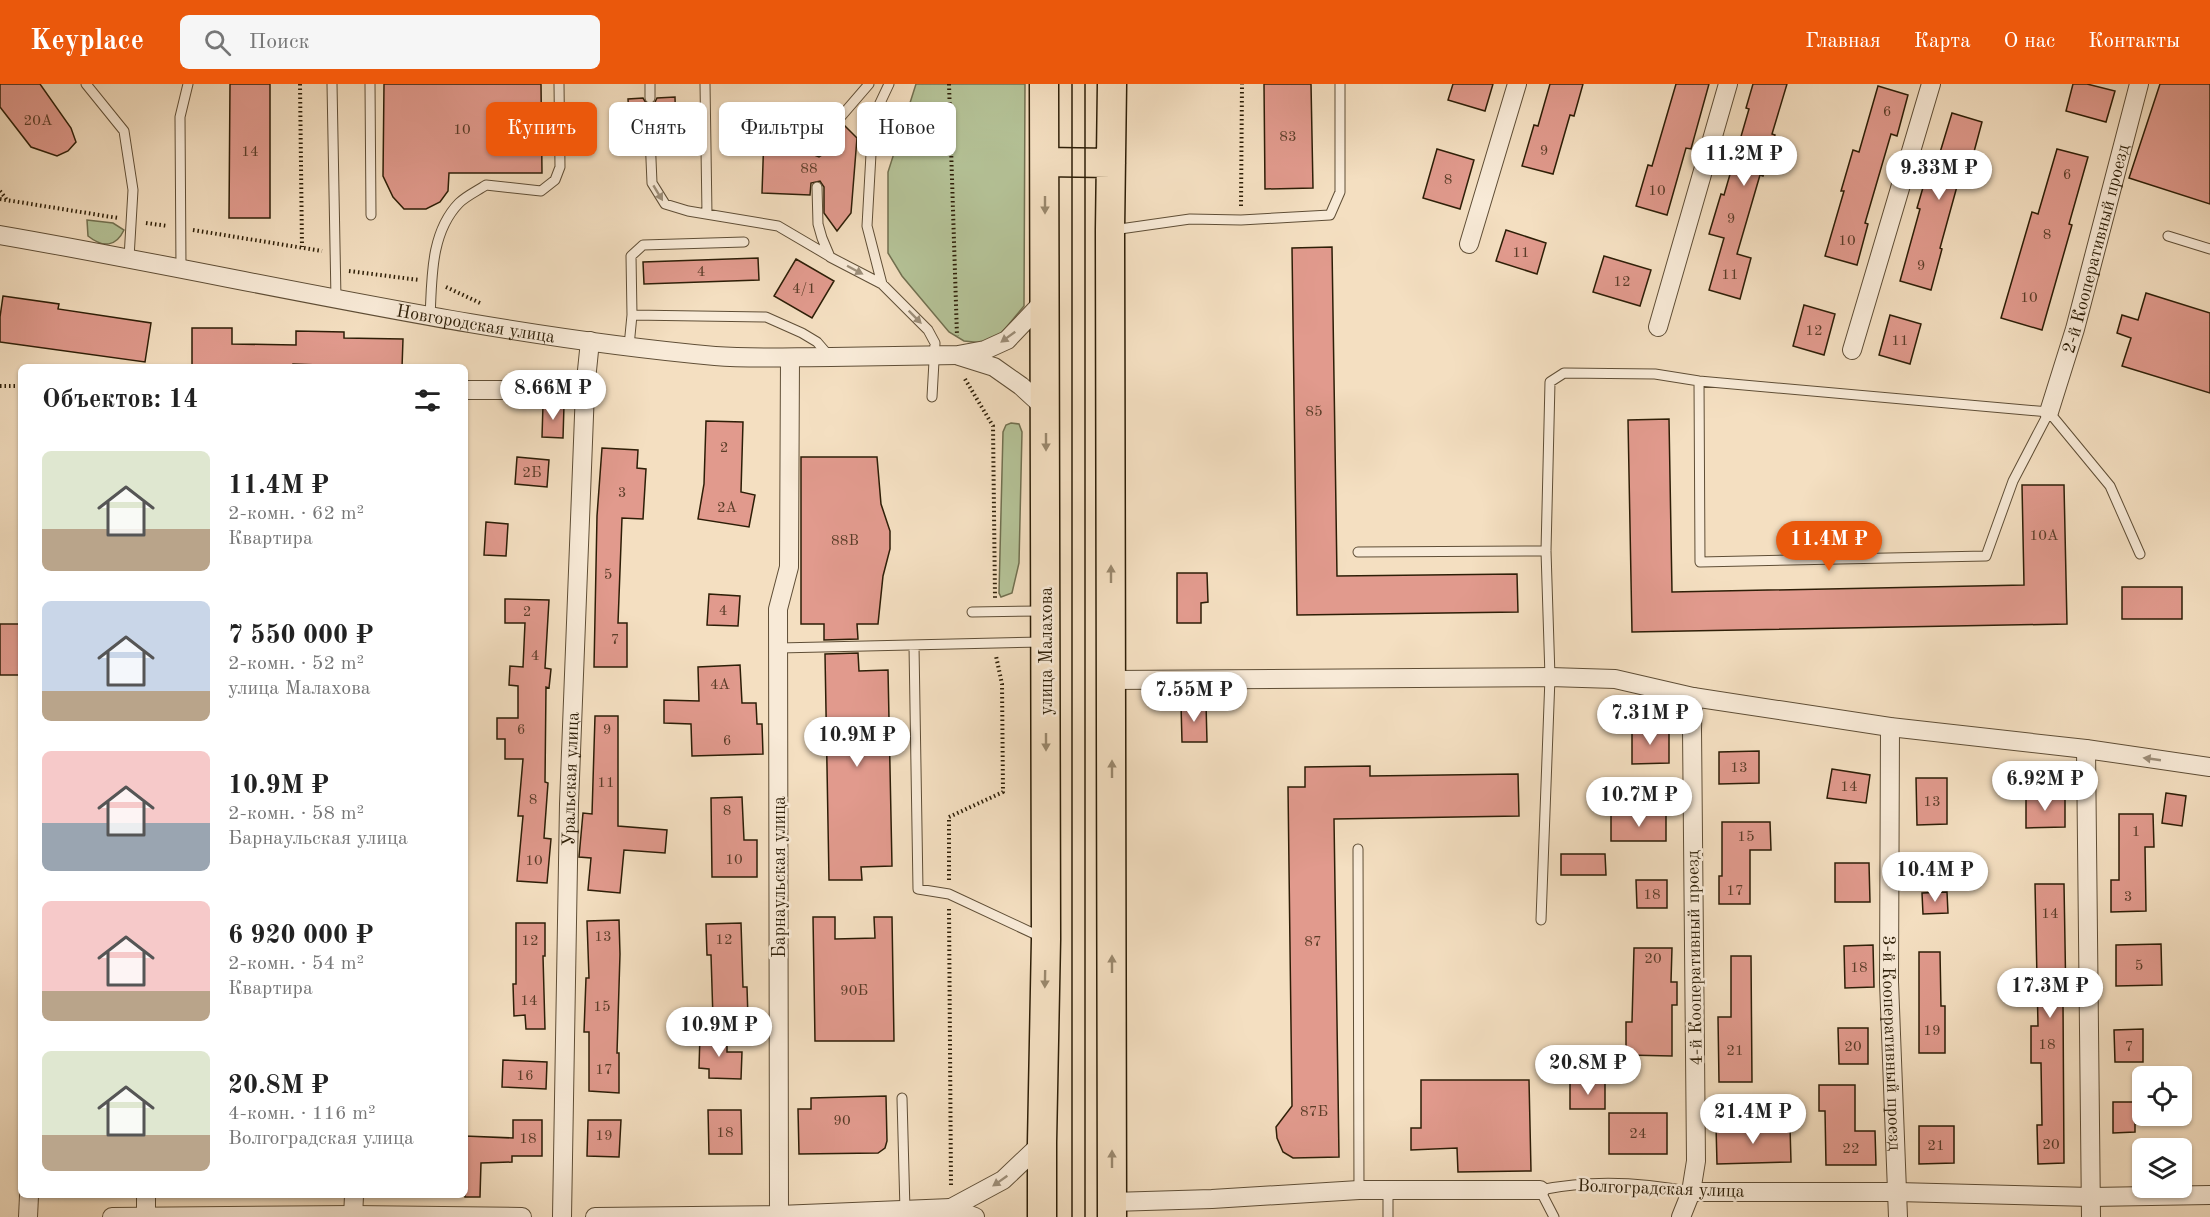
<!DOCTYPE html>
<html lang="ru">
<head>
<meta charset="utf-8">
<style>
  body { margin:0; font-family:"Old Standard TT",serif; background:#f6f6f6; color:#222; height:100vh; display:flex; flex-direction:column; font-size:22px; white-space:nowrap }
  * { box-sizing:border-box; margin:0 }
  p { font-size:20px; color:#767676 }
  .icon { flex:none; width:33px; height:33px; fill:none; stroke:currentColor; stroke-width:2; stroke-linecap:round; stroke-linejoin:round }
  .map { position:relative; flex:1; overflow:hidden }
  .side { position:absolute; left:18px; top:280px; width:450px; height:834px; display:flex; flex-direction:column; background:#fff; border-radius:9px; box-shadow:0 2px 4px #0004 }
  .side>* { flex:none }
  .banner { position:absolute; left:486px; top:18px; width:570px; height:54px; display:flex; gap:12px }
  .tools { position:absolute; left:2132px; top:982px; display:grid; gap:12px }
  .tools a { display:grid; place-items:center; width:60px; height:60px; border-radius:9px; background:#fff; box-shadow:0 2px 4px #0004; font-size:30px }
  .price { position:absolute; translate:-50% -51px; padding:0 14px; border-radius:21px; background:#fff; color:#222; font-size:20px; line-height:39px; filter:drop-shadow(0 2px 3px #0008) }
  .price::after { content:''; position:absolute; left:50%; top:36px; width:18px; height:14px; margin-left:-9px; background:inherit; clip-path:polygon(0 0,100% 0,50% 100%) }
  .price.active { background:#ea580c; color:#fff }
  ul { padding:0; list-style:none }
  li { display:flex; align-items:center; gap:18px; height:150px; padding:0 24px }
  li span { display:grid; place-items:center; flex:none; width:168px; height:120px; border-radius:9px; color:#555 }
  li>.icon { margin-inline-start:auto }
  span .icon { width:72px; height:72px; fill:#fffc; stroke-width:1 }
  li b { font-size:26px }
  h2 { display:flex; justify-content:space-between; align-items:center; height:72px; padding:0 24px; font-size:26px }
  .chip { padding:0 21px; border-radius:9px; background:#fff; box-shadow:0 2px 4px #0004; font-size:21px; line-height:54px }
  .chip.active { background:#ea580c; color:#fff }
  header { display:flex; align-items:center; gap:36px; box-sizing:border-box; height:84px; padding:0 30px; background:#ea580c; color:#fff }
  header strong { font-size:28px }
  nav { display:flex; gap:33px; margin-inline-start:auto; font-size:21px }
  .search { width:420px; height:54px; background:#f6f6f6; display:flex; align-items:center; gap:15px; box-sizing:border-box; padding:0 21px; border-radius:9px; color:#767676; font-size:22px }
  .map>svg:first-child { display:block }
</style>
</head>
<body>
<header>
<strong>Keyplace</strong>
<div class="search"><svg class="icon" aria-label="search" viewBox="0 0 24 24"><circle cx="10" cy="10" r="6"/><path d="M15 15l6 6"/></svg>Поиск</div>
<nav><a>Главная</a><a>Карта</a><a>О нас</a><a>Контакты</a></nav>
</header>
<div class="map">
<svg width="2210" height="1133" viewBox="0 0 2210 1133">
  <rect width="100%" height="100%" fill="#f4dfc1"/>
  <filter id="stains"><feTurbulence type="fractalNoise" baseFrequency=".00333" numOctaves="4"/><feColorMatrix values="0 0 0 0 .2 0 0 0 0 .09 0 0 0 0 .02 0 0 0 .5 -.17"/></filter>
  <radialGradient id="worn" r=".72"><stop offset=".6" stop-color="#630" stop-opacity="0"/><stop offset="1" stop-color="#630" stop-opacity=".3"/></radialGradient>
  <path fill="#b5c398" stroke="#717050" stroke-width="1.5" d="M916 0H1025L1024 222 1000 251 983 259 964 257 949 248 902 192 888 169V88Z
    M87 136 113 139 124 146C116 163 103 164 88 152Z
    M1011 339 1019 340 1022 348 1019 479 1012 509 1001 513 999 509 1003 348 1006 341Z"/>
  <path fill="#e19a8d" stroke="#2d1e07" stroke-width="1.5" d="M0 0H40L71 44 76 58 68 67 57 72 31 63 0 23Z
    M230 0H270V134H229Z
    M384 0H541L542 89H449L448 107 440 118 426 125H404L393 113 383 92Z
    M1264 0H1311L1313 104 1265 105Z
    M1453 0H1493L1485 27 1448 16Z
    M1550 0H1583L1574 32 1570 31 1553 90 1522 82 1534 41 1538 42Z
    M1676 0H1709L1691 65 1686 64 1667 131 1636 122 1648 81 1652 82Z
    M1753 0H1787L1772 50 1775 51 1763 92 1760 91 1737 170 1751 174 1740 215 1709 206 1724 154 1709 150 1721 110 1724 111 1749 25 1746 24Z
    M2073 0H2087L2115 7 2106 38 2066 27Z
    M2160 0H2210V120L2129 94Z
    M1878 2 1908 11 1897 52 1891 50 1865 139 1868 140 1857 181 1825 172 1844 107H1841L1853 66 1859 68Z
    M675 13 676 51 657 52 655 48 650 45 646 47 643 52H630L628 15 643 14 646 19 651 21 655 18 657 14Z
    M1952 29 1982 38 1971 79 1964 77 1940 164 1942 165 1931 206 1900 197 1920 125 1917 124 1929 83 1935 85Z
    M843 40 857 54 851 129 837 147 824 129V103L820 97 811 99 810 111 762 109 764 50 817 52 812 66 814 71 819 73 825 69 831 55Z
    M1437 65 1474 76 1460 125 1423 114Z
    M2057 65 2088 73 2069 140 2072 141 2042 246 2001 234 2032 128 2038 130Z
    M1506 146 1546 159 1537 190 1496 177Z
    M1332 163 1337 492 1517 490 1518 528 1297 531 1292 164Z
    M1604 172 1651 186 1640 222 1593 208Z
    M758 174 759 196 644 200 643 178Z
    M796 175 834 197 812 234 774 212Z
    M2146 209 2210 229V309L2122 282 2131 254 2117 249 2122 231 2138 236Z
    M3 212 59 220 58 225 151 239 145 278 0 258V233Z
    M1804 221 1835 230 1824 271 1793 262Z
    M1890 231 1921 240 1910 280 1879 271Z
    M192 244H232V260L296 261V247L344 248V254L403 255 402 284 293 280V284L192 281Z
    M543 320 564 321 563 354 542 353Z
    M1669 335 1672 508 2024 501 2022 401H2064L2067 540 1632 548 1628 336Z
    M706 337 743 338 741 408 755 411 749 443 698 435 704 400Z
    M602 364 638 366 637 384 646 385 643 435 622 434 618 539H627V583H594L597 432Z
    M517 373 549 376 547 403 515 400Z
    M801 373H877L881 420 890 447V465L883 492 878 540H857L858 555 824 556V540H801Z
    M486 438 508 440 506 472 484 471Z
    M1177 489H1207L1208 518 1201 519V539H1177Z
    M2122 503H2182V535H2122Z
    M709 510 740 512 738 542 707 541Z
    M505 515 549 516 545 584 551 585 549 604 546 603 545 698 548 699 544 754 551 755 547 799 517 797 523 732H518L523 675H505V655H497V634H518V602L509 601 510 582 523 583 525 539H505Z
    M0 540H21L20 591H0Z
    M858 569 859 587 888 586 892 782 861 783 862 796H829L825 570Z
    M740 581 742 619H756L757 640H762L763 670 692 672 691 640 664 639V616L699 617 698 583Z
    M1206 619 1207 658H1182L1181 620Z
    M595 632H618V742L667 746 665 769 624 766 620 809 588 806 591 774 579 773 583 729 592 730Z
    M1632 645H1669V679L1632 680Z
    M1759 667V699L1719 700V668Z
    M1370 682V692L1518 690 1519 732 1334 735 1339 1073 1293 1074 1283 1068 1277 1054 1276 1043 1292 1022 1288 703H1305V683Z
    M1832 685 1870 691 1866 719 1827 714Z
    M1916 694H1947V740L1917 741Z
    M2166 709 2186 712 2182 742 2162 739Z
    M2026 712H2065V743L2026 744Z
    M742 713 744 756H757V793H712L711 714Z
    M1666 730V757H1611V731Z
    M2119 730H2153L2154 763H2145L2146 827 2111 828V796H2119Z
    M1722 738H1770L1771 766H1750V820H1719V792H1722Z
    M1561 770H1605L1606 791H1561Z
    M1835 779H1869L1870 818H1835Z
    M1636 796H1667V824H1637Z
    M2035 800H2064L2066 918H2063L2064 1079 2038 1080 2037 1041H2042L2041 979H2031V942H2038Z
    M1947 808 1948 829 1923 830 1922 809Z
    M813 833H835V855L875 854 874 833H892L894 957H815Z
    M619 836 620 870 617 969H619V1009L589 1007V948H584L586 894H589L587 837Z
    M516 839H545V872H543L545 945H526L525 931 514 932 513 900H516Z
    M741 839 743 903H747L748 934 713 935 711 871H707L706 840Z
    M2161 860 2162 901 2116 902V861Z
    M1873 861 1874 903 1845 904 1844 862Z
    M1634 864H1672L1671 898H1677V921H1672V972L1626 971V938H1632Z
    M1919 868H1940L1941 922H1945V969H1919Z
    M1731 872H1751L1752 998H1719L1718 933H1731Z
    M1838 944H1868V980H1839Z
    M2143 945V978H2115L2114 946Z
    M700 951 727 952V968H742L741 995 709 994V985L699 984Z
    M503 976 547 978 546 1005 502 1003Z
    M1421 996H1529L1531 1087 1458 1088 1457 1064 1411 1066V1044H1421Z
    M1570 999H1605V1025H1570Z
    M1819 1001H1855V1047H1875L1876 1081H1826L1825 1027H1819Z
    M886 1012 887 1057 885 1064 878 1069 799 1070 798 1025H811V1014Z
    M2113 1018H2135V1048L2113 1049Z
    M708 1026H741L742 1070H709Z
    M1609 1029H1667V1070H1609Z
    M513 1036H542V1072H512V1078L481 1079 480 1113H465V1052L513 1054Z
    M588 1036H621L619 1073 587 1072Z
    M1750 1040V1044L1790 1043 1791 1078 1717 1080 1716 1041Z
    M1919 1042H1954V1079L1919 1080Z"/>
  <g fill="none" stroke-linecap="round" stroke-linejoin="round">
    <g stroke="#5f4e36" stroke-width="11">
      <path id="lane" d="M86 0 124 47 133 106 129 174
        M332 0 336 215
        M370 0 371 131
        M705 0 707 130
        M650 14V0
        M650 52 652 99 665 120 688 127 778 142 829 172
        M819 66 825 51 869 0
        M817 103 818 140 822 154 830 173 882 200 928 246 935 259 932 313
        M1113 146 1190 135 1241 136 1330 131 1340 108V0
        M2168 152 2210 165
        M181 184 180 33 188 0
        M882 200 867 142 873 34 889 0
        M632 231 631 172 643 161 744 158
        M430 234C432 195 430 149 459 119 466 112 477 107 486 101L541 107 555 96 560 83 559 0
        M629 262 632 231 766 233 802 249 817 258 830 273
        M1699 297 1700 478 1986 472 2013 397 2049 328
        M1358 468 1546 467
        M972 528 1041 527
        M914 562 918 805 949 810 1041 853
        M779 564 1043 558
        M1358 765 1359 1106
        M1541 836 1550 593 1546 467 1550 298 1564 289 1655 290 1699 297 2049 328 2110 402 2140 470
        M902 1014 905 1127
        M1388 1133V1106
        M1554 1133 1540 1106C1589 1096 1642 1098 1691 1108"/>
    </g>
    <g stroke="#5f4e36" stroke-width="20">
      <g id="street">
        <path id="s1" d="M0 151C238 192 473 250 715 272 753 275 792 273 831 273 873 272 916 272 958 271L985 266 1007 256 1046 215"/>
        <path d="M1469 160 1517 0"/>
        <path d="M1658 243 1728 0"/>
        <path d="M1852 266 1931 0"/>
        <path d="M959 272 994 283 1021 302 1045 324"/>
        <path d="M465 306H585"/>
        <path id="s2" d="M2049 328 2075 245 2139 0"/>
        <path d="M1111 596 1550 593 1615 595 1693 613 1890 643 2086 665 2210 683"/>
        <path id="s3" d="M1890 643 1889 898 1898 1133"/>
        <path d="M2086 665 2091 1133"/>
        <path d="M1691 1108H1897L2091 1113 2210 1111"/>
        <path d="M146 1112V1133"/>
        <path d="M1112 1118 1212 1115 1359 1106H1540"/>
        <path d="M951 1124 1003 1096 1042 1059"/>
        <path d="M28 1133 29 1112"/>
        <path d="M112 1133 353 1131 522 1133"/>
        <path d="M353 1133 354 1112"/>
        <path id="s4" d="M562 1133 569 720 585 306 590 257"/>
        <path d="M595 1133 779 1131 951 1124 975 1133"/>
        <path d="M779 1133 778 525 789 483 790 274"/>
        <path d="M1681 1133 1691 1108 1696 1077 1692 645 1693 613"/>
      </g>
    </g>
    <g stroke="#2d1e07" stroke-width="31">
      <path id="primary" d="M1112 0 1110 146 1112 1133
        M1045 78 1111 79
        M1042 1133V1059L1046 855 1044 0"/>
    </g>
    <path stroke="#2d1e07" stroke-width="4" stroke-dasharray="1.5 3" stroke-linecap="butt" d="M300 0 302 163
      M949 0 957 252
      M0 107 7 116
      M0 115 118 134
      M1241 122 1242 0
      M146 139 168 142
      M193 146 322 167
      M349 187 419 196
      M446 203 480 219
      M965 295 993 342 995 514
      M0 302H21
      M949 796V733L1003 708 1002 600 996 572
      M949 825 951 1102"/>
    <use href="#lane" stroke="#f8ead7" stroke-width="9"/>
    <use href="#street" stroke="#f8ead7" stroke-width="18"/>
    <use href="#primary" stroke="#f4dfc1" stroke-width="28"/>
    <path stroke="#2d1e07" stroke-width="1.5" d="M1072 0V1133
      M1085 0V1133"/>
  </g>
  <defs><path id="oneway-solid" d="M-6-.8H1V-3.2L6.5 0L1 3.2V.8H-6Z" transform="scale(1.5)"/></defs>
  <g fill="#9d8e79">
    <use href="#oneway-solid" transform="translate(658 109) rotate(59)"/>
    <use href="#oneway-solid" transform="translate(855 186) rotate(28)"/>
    <use href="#oneway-solid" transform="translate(915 233) rotate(45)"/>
    <use href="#oneway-solid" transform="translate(1008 253) rotate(144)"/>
    <use href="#oneway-solid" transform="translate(2152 675) rotate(-172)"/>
    <use href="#oneway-solid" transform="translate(1000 1097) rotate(145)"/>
  </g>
  <g fill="#9a886d">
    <use href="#oneway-solid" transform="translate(1045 121) rotate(90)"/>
    <use href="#oneway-solid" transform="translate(1046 358) rotate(90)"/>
    <use href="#oneway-solid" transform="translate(1111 490) rotate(-90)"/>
    <use href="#oneway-solid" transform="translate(1046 658) rotate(90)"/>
    <use href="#oneway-solid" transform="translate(1112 685) rotate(-90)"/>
    <use href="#oneway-solid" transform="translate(1112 880) rotate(-90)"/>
    <use href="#oneway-solid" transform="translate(1045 895) rotate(91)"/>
    <use href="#oneway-solid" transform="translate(1112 1075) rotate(-90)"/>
  </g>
  <g text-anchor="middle" stroke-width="5" stroke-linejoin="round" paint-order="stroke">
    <g font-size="15" fill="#5a3d28">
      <text x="1887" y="32">6</text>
      <text x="38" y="41">20А</text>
      <text x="462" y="50">10</text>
      <text x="1288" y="57">83</text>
      <text x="1544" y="71">9</text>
      <text x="250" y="72">14</text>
      <text x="809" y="89">88</text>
      <text x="2067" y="95">6</text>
      <text x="1448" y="100">8</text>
      <text x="1657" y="111">10</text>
      <text x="1731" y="139">9</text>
      <text x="2047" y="155">8</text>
      <text x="1847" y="161">10</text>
      <text x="1521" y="173">11</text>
      <text x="1921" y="186">9</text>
      <text x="701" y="192">4</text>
      <text x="1730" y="195">11</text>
      <text x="1622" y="202">12</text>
      <text x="804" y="209">4/1</text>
      <text x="2029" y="218">10</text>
      <text x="1814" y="251">12</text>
      <text x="1900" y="261">11</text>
      <text x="1314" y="332">85</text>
      <text x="724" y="368">2</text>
      <text x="532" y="393">2Б</text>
      <text x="622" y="413">3</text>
      <text x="727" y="428">2А</text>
      <text x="2044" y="456">10А</text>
      <text x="845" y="461">88В</text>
      <text x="608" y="495">5</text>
      <text x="723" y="531">4</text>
      <text x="527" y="532">2</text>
      <text x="615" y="560">7</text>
      <text x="535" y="576">4</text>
      <text x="720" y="605">4А</text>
      <text x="521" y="650">6</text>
      <text x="607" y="650">9</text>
      <text x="727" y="661">6</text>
      <text x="1739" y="688">13</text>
      <text x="606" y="703">11</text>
      <text x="1849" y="707">14</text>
      <text x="533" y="720">8</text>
      <text x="1932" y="722">13</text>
      <text x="727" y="731">8</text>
      <text x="2136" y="752">1</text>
      <text x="1746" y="757">15</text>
      <text x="734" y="780">10</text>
      <text x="534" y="781">10</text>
      <text x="1735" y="811">17</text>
      <text x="1652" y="815">18</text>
      <text x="2128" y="817">3</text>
      <text x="2050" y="834">14</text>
      <text x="603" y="857">13</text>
      <text x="724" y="860">12</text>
      <text x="530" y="861">12</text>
      <text x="1313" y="862">87</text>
      <text x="1653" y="879">20</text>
      <text x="2139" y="886">5</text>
      <text x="1859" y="888">18</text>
      <text x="854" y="911">90Б</text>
      <text x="529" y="921">14</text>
      <text x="602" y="927">15</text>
      <text x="1932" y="951">19</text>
      <text x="2047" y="965">18</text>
      <text x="1853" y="967">20</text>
      <text x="2129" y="967">7</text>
      <text x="1735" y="971">21</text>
      <text x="604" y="990">17</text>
      <text x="525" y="996">16</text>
      <text x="1314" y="1032">87Б</text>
      <text x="842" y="1041">90</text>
      <text x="725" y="1053">18</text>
      <text x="1638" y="1054">24</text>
      <text x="604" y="1056">19</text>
      <text x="528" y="1059">18</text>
      <text x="2051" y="1065">20</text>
      <text x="1936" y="1066">21</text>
      <text x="1851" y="1069">22</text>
    </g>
    <g font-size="18" fill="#2d1e07" stroke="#f8ead7">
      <text dy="6" stroke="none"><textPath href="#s2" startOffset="170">2-й Кооперативный проезд</textPath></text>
      <text dy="6" stroke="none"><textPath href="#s1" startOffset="484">Новгородская улица</textPath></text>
      <text transform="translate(1046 567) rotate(-90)" y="6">улица Малахова</text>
      <text dy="6" stroke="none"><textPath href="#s4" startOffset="438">Уральская улица</textPath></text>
      <text transform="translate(779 793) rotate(-90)" y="6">Барнаульская улица</text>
      <text transform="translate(1694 874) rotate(-91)" y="6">4-й Кооперативный проезд</text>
      <text dy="6" stroke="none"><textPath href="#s3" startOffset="316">3-й Кооперативный проезд</textPath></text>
      <text transform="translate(1661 1104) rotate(2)" y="6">Волгоградская улица</text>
    </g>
  </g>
  <rect width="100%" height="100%" filter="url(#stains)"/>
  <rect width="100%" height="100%" fill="url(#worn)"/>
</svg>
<div class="tools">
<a><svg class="icon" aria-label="locate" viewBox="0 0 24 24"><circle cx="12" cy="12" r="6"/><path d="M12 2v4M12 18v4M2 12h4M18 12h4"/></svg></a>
<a><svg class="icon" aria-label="layers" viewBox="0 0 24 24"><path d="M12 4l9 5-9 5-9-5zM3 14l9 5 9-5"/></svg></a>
</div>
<b class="price" style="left:1744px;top:103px">11.2M ₽</b>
<b class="price" style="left:1939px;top:117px">9.33M ₽</b>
<b class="price" style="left:553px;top:337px">8.66M ₽</b>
<b class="price active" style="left:1829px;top:488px">11.4M ₽</b>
<b class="price" style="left:1194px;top:639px">7.55M ₽</b>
<b class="price" style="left:1650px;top:662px">7.31M ₽</b>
<b class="price" style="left:857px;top:684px">10.9M ₽</b>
<b class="price" style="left:2045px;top:728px">6.92M ₽</b>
<b class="price" style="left:1639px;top:744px">10.7M ₽</b>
<b class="price" style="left:1935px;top:819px">10.4M ₽</b>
<b class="price" style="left:2050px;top:935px">17.3M ₽</b>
<b class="price" style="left:719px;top:974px">10.9M ₽</b>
<b class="price" style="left:1588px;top:1012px">20.8M ₽</b>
<b class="price" style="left:1753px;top:1061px">21.4M ₽</b>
<div class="banner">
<a class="chip active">Купить</a>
<a class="chip">Снять</a>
<a class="chip">Фильтры</a>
<a class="chip">Новое</a>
</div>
<section class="side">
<h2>Объектов: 14<svg class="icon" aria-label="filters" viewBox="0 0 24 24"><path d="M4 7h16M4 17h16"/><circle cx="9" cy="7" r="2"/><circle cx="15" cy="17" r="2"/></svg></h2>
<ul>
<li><span style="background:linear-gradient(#dfe7d0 65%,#b9a48a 0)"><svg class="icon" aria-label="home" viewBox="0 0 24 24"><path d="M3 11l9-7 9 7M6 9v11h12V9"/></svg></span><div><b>11.4M ₽</b><p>2-комн. · 62 m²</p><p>Квартира</p></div></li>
<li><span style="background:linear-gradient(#c9d6e8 75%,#b9a48a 0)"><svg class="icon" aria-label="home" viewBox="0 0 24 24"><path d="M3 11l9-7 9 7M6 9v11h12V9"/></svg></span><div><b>7 550 000 ₽</b><p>2-комн. · 52 m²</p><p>улица Малахова</p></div></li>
<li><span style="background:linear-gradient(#f6c9c9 60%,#9aa5b1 0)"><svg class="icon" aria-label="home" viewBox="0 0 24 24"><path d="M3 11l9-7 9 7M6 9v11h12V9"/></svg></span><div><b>10.9M ₽</b><p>2-комн. · 58 m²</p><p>Барнаульская улица</p></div></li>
<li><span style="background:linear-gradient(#f6c9c9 75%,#b9a48a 0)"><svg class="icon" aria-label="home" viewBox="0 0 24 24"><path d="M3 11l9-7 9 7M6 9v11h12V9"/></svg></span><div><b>6 920 000 ₽</b><p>2-комн. · 54 m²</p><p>Квартира</p></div></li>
<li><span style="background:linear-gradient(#dfe7d0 70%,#b9a48a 0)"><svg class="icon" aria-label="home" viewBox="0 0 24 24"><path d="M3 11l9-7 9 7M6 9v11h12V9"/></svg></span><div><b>20.8M ₽</b><p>4-комн. · 116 m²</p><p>Волгоградская улица</p></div></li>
</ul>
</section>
</div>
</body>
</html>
